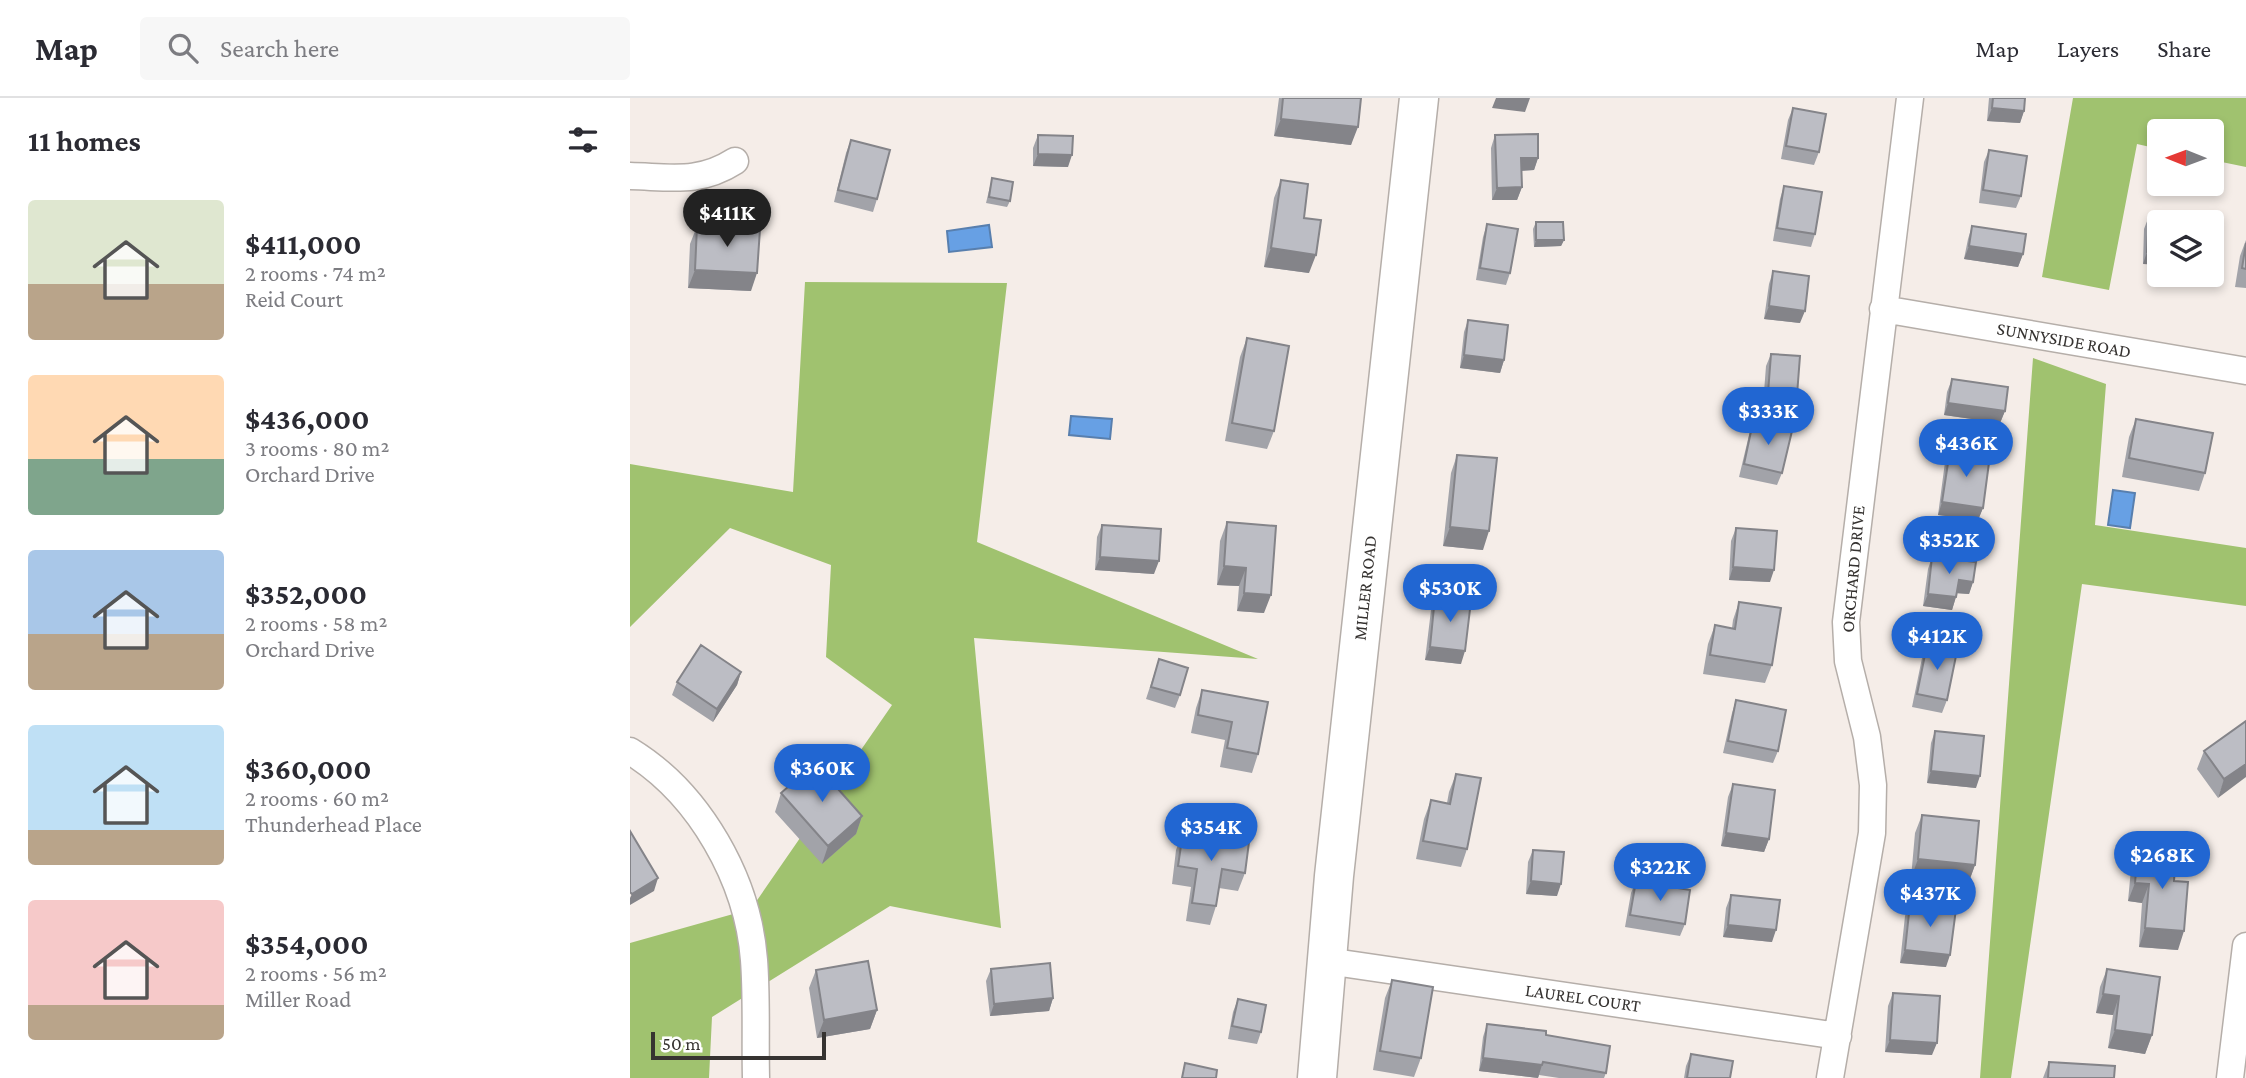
<!DOCTYPE html>
<html lang="en">
<head>
<meta charset="utf-8">
<style>
  body { margin:0; font-family:"Crimson Pro",serif; background:#f7f7f7; color:#2b2b33; height:100vh; display:flex; flex-direction:column; font-size:26px; white-space:nowrap }
  * { box-sizing:border-box; margin:0 }
  p { font-size:23px; color:#7c7c81 }
  .icon { flex:none; width:38px; height:38px; fill:none; stroke:currentColor; stroke-width:2; stroke-linecap:round; stroke-linejoin:round }
  .map { position:relative; flex:1; overflow:hidden }
  .details { display:flex; flex-direction:column; background:#fff; width:630px }
  .details>* { flex:none }
  .needle { width:46px; rotate:271deg }
  .tools { position:absolute; left:1517px; top:21px; display:grid; gap:14px }
  .tools a { display:grid; place-items:center; width:77px; height:77px; border-radius:7px; background:#fff; box-shadow:0 4px 10px #0003; font-size:35px }
  .scale { position:absolute; left:21px; bottom:18px; width:175px; box-sizing:border-box; padding-left:7px; border:4px solid #363331; border-top:0; font-size:19px; line-height:24px; white-space:nowrap; color:#363331; -webkit-text-stroke:5px #fff; paint-order:stroke }
  .price { position:absolute; translate:-50% -60px; padding:0 16px; border-radius:24px; background:#2166d2; color:#fff; font-size:23px; line-height:46px; filter:drop-shadow(0 2px 4px #0008) }
  .price::after { content:''; position:absolute; left:50%; top:42px; width:21px; height:16px; margin-left:-10px; background:inherit; clip-path:polygon(0 0,100% 0,50% 100%) }
  .price.active { background:#222; color:#fff }
  ul { padding:0; list-style:none }
  li { display:flex; align-items:center; gap:21px; height:175px; padding:0 28px }
  li span { display:grid; place-items:center; flex:none; width:196px; height:140px; border-radius:7px; color:#555 }
  li>.icon { margin-inline-start:auto }
  span .icon { width:84px; height:84px; fill:#fffc; stroke-width:1 }
  li b { font-size:30px }
  h2 { display:flex; justify-content:space-between; align-items:center; height:84px; padding:0 28px; font-size:30px }
  header { display:flex; align-items:center; gap:42px; box-sizing:border-box; height:98px; padding:0 35px; background:#fff; border-bottom:2px solid #e1e1e2 }
  header strong { font-size:33px }
  nav { display:flex; gap:38px; margin-inline-start:auto; font-size:24px }
  .search { width:490px; height:63px; background:#f7f7f7; display:flex; align-items:center; gap:18px; box-sizing:border-box; padding:0 24px; border-radius:7px; color:#7c7c81; font-size:26px }
  main { display:flex; flex:1; min-height:0 }
  .map>svg:first-child { display:block }
</style>
</head>
<body>
<header>
<strong>Map</strong>
<div class="search"><svg class="icon" aria-label="search" viewBox="0 0 24 24"><circle cx="10" cy="10" r="6"/><path d="M15 15l6 6"/></svg>Search here</div>
<nav><a>Map</a><a>Layers</a><a>Share</a></nav>
</header>
<main>
<section class="details">
<h2>11 homes<svg class="icon" aria-label="filters" viewBox="0 0 24 24"><path d="M4 7h16M4 17h16"/><circle cx="9" cy="7" r="2"/><circle cx="15" cy="17" r="2"/></svg></h2>
<ul>
<li><span style="background:linear-gradient(#dfe7d0 60%,#b9a48a 0)"><svg class="icon" aria-label="home" viewBox="0 0 24 24"><path d="M3 11l9-7 9 7M6 9v11h12V9"/></svg></span><div><b>$411,000</b><p>2 rooms · 74 m²</p><p>Reid Court</p></div></li>
<li><span style="background:linear-gradient(#ffd9b3 60%,#7fa58c 0)"><svg class="icon" aria-label="home" viewBox="0 0 24 24"><path d="M3 11l9-7 9 7M6 9v11h12V9"/></svg></span><div><b>$436,000</b><p>3 rooms · 80 m²</p><p>Orchard Drive</p></div></li>
<li><span style="background:linear-gradient(#a9c7e8 60%,#b9a48a 0)"><svg class="icon" aria-label="home" viewBox="0 0 24 24"><path d="M3 11l9-7 9 7M6 9v11h12V9"/></svg></span><div><b>$352,000</b><p>2 rooms · 58 m²</p><p>Orchard Drive</p></div></li>
<li><span style="background:linear-gradient(#bfe0f5 75%,#b9a48a 0)"><svg class="icon" aria-label="home" viewBox="0 0 24 24"><path d="M3 11l9-7 9 7M6 9v11h12V9"/></svg></span><div><b>$360,000</b><p>2 rooms · 60 m²</p><p>Thunderhead Place</p></div></li>
<li><span style="background:linear-gradient(#f6c9c9 75%,#b9a48a 0)"><svg class="icon" aria-label="home" viewBox="0 0 24 24"><path d="M3 11l9-7 9 7M6 9v11h12V9"/></svg></span><div><b>$354,000</b><p>2 rooms · 56 m²</p><p>Miller Road</p></div></li>
</ul>
</section>
<div class="map">
<svg width="1616" height="980" viewBox="0 0 1616 980">
  <rect width="100%" height="100%" fill="#f5ede8"/>
  <path fill="#a0c26f" d="M1443 0H1616V69L1582 62V33H1530L1529 51 1507 46 1479 192 1412 179Z
    M175 184 377 185 347 444 628 561 344 540 371 830 260 808 82 919 79 980H0V845L121 811 262 607 196 559 201 467 100 430 0 529V366L163 394Z
    M1403 260 1476 286 1465 427 1616 450V508L1452 486 1381 980H1350Z"/>
  <path fill="#67a0e4" stroke="#587fae" stroke-width="2" d="M359 127 362 149 319 154 317 133Z
    M441 318 482 321 480 341 439 337Z
    M1483 392 1505 395 1500 430 1478 427Z"/>
  <g fill="none" stroke-linecap="round" stroke-linejoin="round">
    <g stroke="#b5aea9" stroke-width="29">
      <path id="street" d="M0 78C41 79 69 86 105 63
        M1253 211 1616 273
        M0 653C70 696 118 782 124 862 127 901 125 941 126 980
        M697 863 1208 938
        M1200 980 1242 735 1243 687 1237 639 1218 563 1216 524 1280 0
        M1600 980 1616 848"/>
    </g>
    <g stroke="#b5aea9" stroke-width="41">
      <path id="secondary" d="M687 980 704 778 789 0"/>
    </g>
    <use href="#street" stroke="#fff" stroke-width="26"/>
    <use href="#secondary" stroke="#fff" stroke-width="38"/>
  </g>
  <path fill="#a2a3a9" d="M649 0H731L721 47 644 38Z
    M1359 0H1395L1394 13 1390 25 1357 23Z
    M1163 10 1189 54 1184 67 1151 61 1158 22Z
    M408 37 438 69 403 68V50Z
    M865 37 908 60 904 72 891 73 892 89 887 102H862L861 50Z
    M221 42 247 101 243 114 204 104 216 55Z
    M1359 52 1391 98 1386 110 1349 105 1354 64Z
    M362 80 380 103 377 109 356 105Z
    M651 82 674 120 679 175 634 169 644 100Z
    M1154 88 1185 136 1181 149 1143 143 1150 101Z
    M1519 118 1560 120 1513 166 1514 131Z
    M906 124 934 142 931 148 904 149 903 131Z
    M857 126 880 175 876 187 846 182 853 139Z
    M67 128 121 193 58 190 60 146Z
    M1342 128 1393 156 1388 169 1334 161 1338 141Z
    M1616 142V190L1605 189 1610 158Z
    M1143 173 1170 225 1134 221 1139 186Z
    M838 222 874 262 870 275 830 270 834 234Z
    M617 240 644 333 637 351 595 343 610 259Z
    M1141 256 1167 297 1162 310 1133 307 1136 268Z
    M1322 281 1375 313 1370 325 1314 317 1317 294Z
    M1506 321 1575 375 1569 393 1492 379 1499 339Z
    M1123 324 1152 375 1147 387 1109 379 1119 337Z
    M1320 352 1353 410 1348 422 1308 417 1315 364Z
    M827 357 853 452 813 448 821 375Z
    M597 424 634 515 607 513 609 488 587 487 590 443Z
    M472 427 524 476 465 472 467 439Z
    M1106 430 1140 484 1099 482 1101 443Z
    M1302 459 1343 484 1339 496 1327 495 1322 512 1293 508 1298 471Z
    M805 499 831 566 795 562 801 512Z
    M1109 504 1142 567 1135 585 1073 576 1078 546 1085 527 1102 530 1103 522Z
    M1297 547 1317 602 1312 615 1282 609 1292 560Z
    M529 561 550 597 545 610 516 601Z
    M111 574 107 587 83 624 42 597 47 584Z
    M572 592 638 604 628 656 622 675 590 669 595 642 561 635 566 610Z
    M1106 602 1148 653 1143 665 1093 655 1102 615Z
    M1616 623 1588 700 1567 671 1574 653Z
    M1305 633 1346 690 1297 685 1301 645Z
    M826 676 837 751 831 769 786 761 794 721 801 702 817 705 819 694Z
    M1103 686 1139 741 1134 754 1091 748 1098 699Z
    M151 695 232 718 226 736 192 766 145 714Z
    M1292 717 1345 767 1338 786 1281 780 1285 735Z
    M553 734 615 775 608 793 589 790 586 808 580 827 556 823 561 789 542 786 546 752Z
    M903 752 927 798 896 796 898 764Z
    M1508 752 1548 852 1509 849 1512 805 1498 803 1501 771Z
    M1006 783 1055 826 1050 838 995 829 1001 795Z
    M1101 797 1142 844 1093 839 1096 810Z
    M1280 806 1316 869 1270 865 1275 818Z
    M361 871 423 900 419 913 360 918 356 883Z
    M1477 871 1522 937 1515 956 1478 950 1483 917 1466 915 1470 889Z
    M186 872 247 912 240 931 187 940 179 890Z
    M762 882 791 960 784 979 743 972 755 900Z
    M1263 895 1302 957 1255 954 1258 908Z
    M608 901 631 934 627 946 598 941 603 914Z
    M857 926 916 937 976 975 974 980H929L909 977 908 980 849 973 853 939Z
    M1061 956 1100 980H1054L1056 968Z
    M1419 964 1484 980H1413Z"/>
  <path fill="#848489" d="M866 0H900L895 14 862 10Z
    M1362 10 1394 13 1390 25 1357 23Z
    M651 21 728 29 721 47 644 38Z
    M408 56 442 57 438 69 403 68Z
    M891 60H908L904 72 886 73Z
    M892 89 887 102H862L867 90Z
    M906 142H934L931 148 904 149Z
    M1339 148 1393 156 1388 169 1334 161Z
    M641 150 686 157 679 175 634 169Z
    M1517 154H1530V167L1513 166Z
    M65 172 127 175 121 193 58 190Z
    M1139 208 1175 213 1170 225 1134 221Z
    M834 257 874 262 870 275 830 270Z
    M1138 295 1167 297 1162 310 1133 307Z
    M1318 305 1375 313 1370 325 1314 317Z
    M1312 404 1353 410 1348 422 1308 417Z
    M820 429 859 433 853 452 813 448Z
    M470 459 529 463 524 476 465 472Z
    M594 468 616 470 609 488 587 487Z
    M1103 469 1144 472 1140 484 1099 482Z
    M1329 482 1343 484 1339 496 1324 495Z
    M614 495 641 497 634 515 607 513Z
    M1298 496 1326 499 1322 512 1293 508Z
    M800 549 835 553 831 566 795 562Z
    M111 574 107 587 83 624 87 611Z
    M1616 666V679L1588 700 1594 681Z
    M1301 673 1350 678 1346 690 1297 685Z
    M232 718 226 736 192 766 198 748Z
    M1096 735 1139 741 1134 754 1091 748Z
    M1288 761 1345 767 1338 786 1281 780Z
    M28 780 24 793 0 807V800L2 796Z
    M901 783 931 786 927 798 896 796Z
    M1505 785 1519 786 1512 805 1498 803Z
    M1098 827 1146 832 1142 844 1093 839Z
    M1515 830 1554 833 1548 852 1509 849Z
    M1275 852 1320 857 1316 869 1270 865Z
    M1473 896 1489 898 1483 917 1466 915Z
    M423 900 419 913 360 918 364 906Z
    M247 912 240 931 187 940 194 922Z
    M1485 932 1522 937 1515 956 1478 950Z
    M1260 942 1307 945 1302 957 1255 954Z
    M853 960 912 967 908 980 849 973Z"/>
  <path fill="#bcbdc4" stroke="#848489" stroke-width="2" d="M653 0H731L728 29 651 21Z
    M1363 0H1395L1394 13 1362 10Z
    M1163 10 1196 16 1189 54 1156 48Z
    M908 36V60H891L892 89 867 90 865 37Z
    M408 37 443 38 442 57 408 56Z
    M221 42 260 52 247 101 208 92Z
    M1359 52 1397 58 1391 98 1353 92Z
    M362 80 383 84 380 103 359 99Z
    M651 82 678 86 674 120 691 122 686 157 641 150Z
    M1154 88 1192 94 1185 136 1147 130Z
    M1519 118 1560 120V124H1530V154H1517Z
    M906 124H933L934 142H906Z
    M857 126 888 131 880 175 850 170Z
    M67 128 130 131 127 175 65 172Z
    M1342 128 1396 136 1393 156 1339 148Z
    M1616 145V171L1612 170Z
    M1143 173 1179 178 1175 213 1139 208Z
    M838 222 878 227 874 262 834 257Z
    M617 240 659 248 644 333 602 325Z
    M1141 256 1170 258 1167 297 1138 295Z
    M1322 281 1378 289 1375 313 1318 305Z
    M1506 321 1583 335 1575 375 1499 360Z
    M1123 324 1162 333 1152 375 1114 366Z
    M1320 352 1360 357 1353 410 1312 404Z
    M827 357 867 360 859 433 820 429Z
    M597 424 646 428 641 497 614 495 616 470 594 468Z
    M472 427 531 431 529 463 470 459Z
    M1106 430 1147 433 1144 472 1103 469Z
    M1302 459 1346 464 1343 484 1329 482 1326 499 1298 496Z
    M805 499 841 503 835 553 800 549Z
    M1109 504 1151 510 1142 567 1080 557 1085 527 1105 531Z
    M71 547 111 574 87 611 47 584Z
    M1297 547 1327 553 1317 602 1287 596Z
    M529 561 558 570 550 597 521 589Z
    M572 592 638 604 628 656 597 650 602 624 568 617Z
    M1106 602 1156 612 1148 653 1098 643Z
    M1616 623V666L1594 681 1574 653Z
    M1305 633 1354 638 1350 678 1301 673Z
    M185 665 232 718 198 748 151 695Z
    M826 676 851 680 837 751 793 743 801 702 820 706Z
    M1103 686 1145 692 1139 741 1096 735Z
    M1292 717 1349 723 1345 767 1288 761Z
    M0 733 28 780 2 796 0 794Z
    M553 734 619 744 615 775 592 771 586 808 562 805 567 771 548 768Z
    M903 752 934 754 931 786 901 783Z
    M1508 752 1546 755 1544 783 1558 784 1554 833 1515 830 1519 786 1505 785Z
    M1006 783 1060 792 1055 826 1000 817Z
    M1101 797 1150 802 1146 832 1098 827Z
    M1280 806 1326 811 1320 857 1275 852Z
    M238 863 247 912 194 922 186 872Z
    M420 865 423 900 364 906 361 871Z
    M1477 871 1530 879 1522 937 1485 932 1489 898 1473 896Z
    M762 882 803 889 791 960 750 953Z
    M1263 895 1310 898 1307 945 1260 942Z
    M608 901 636 907 631 934 602 928Z
    M857 926 916 933V937L980 948 976 975 913 964 912 967 853 960Z
    M1061 956 1103 963 1100 980H1057Z
    M1419 964 1485 968 1484 980H1418Z
    M555 965 587 972 586 980H552Z"/>
  <g text-anchor="middle" stroke-width="5" stroke-linejoin="round" paint-order="stroke">
    <g font-size="18" fill="#363331" stroke="#fff">
      <text transform="translate(1434 242) rotate(10)" y="6">SUNNYSIDE ROAD</text>
      <text transform="translate(1223 471) rotate(-85)" y="6">ORCHARD DRIVE</text>
      <text transform="translate(735 490) rotate(-84)" y="6">MILLER ROAD</text>
      <text transform="translate(953 900) rotate(8)" y="6">LAUREL COURT</text>
    </g>
  </g>
</svg>
<div class="tools">
<a><svg class="needle" viewBox="-14 -14 28 28"><path d="M0-13l5 13h-10z" fill="#e53935"/><path d="M0 13l5-13h-10z" fill="#7c7c81"/></svg></a>
<a><svg class="icon" aria-label="layers" viewBox="0 0 24 24"><path d="M12 4l9 5-9 5-9-5zM3 14l9 5 9-5"/></svg></a>
</div>
<div class="scale">50 m</div>
<b class="price active" style="left:97px;top:151px">$411K</b>
<b class="price" style="left:1138px;top:349px">$333K</b>
<b class="price" style="left:1336px;top:381px">$436K</b>
<b class="price" style="left:1319px;top:478px">$352K</b>
<b class="price" style="left:820px;top:526px">$530K</b>
<b class="price" style="left:1307px;top:574px">$412K</b>
<b class="price" style="left:192px;top:706px">$360K</b>
<b class="price" style="left:581px;top:765px">$354K</b>
<b class="price" style="left:1532px;top:793px">$268K</b>
<b class="price" style="left:1030px;top:805px">$322K</b>
<b class="price" style="left:1300px;top:831px">$437K</b>
</div>
</main>
</body>
</html>
